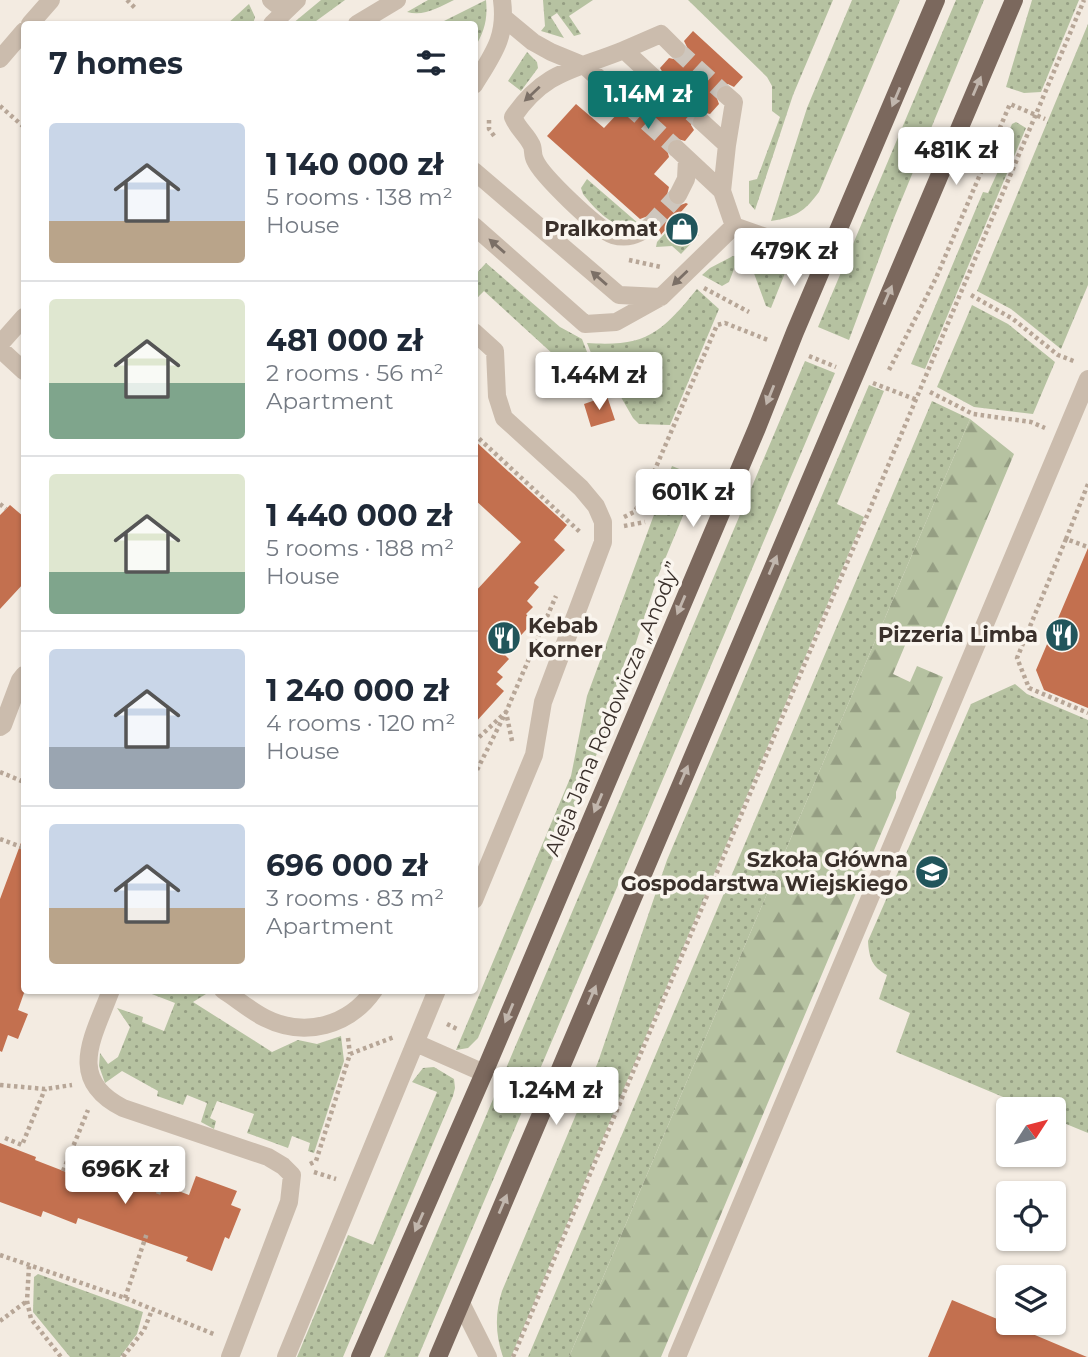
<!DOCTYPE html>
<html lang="en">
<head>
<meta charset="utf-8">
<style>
  body { margin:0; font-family:Montserrat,sans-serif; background:#f2f2f3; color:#1f2937; height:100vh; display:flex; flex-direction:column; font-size:26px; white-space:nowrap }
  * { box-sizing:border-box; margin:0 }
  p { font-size:23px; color:#747a83 }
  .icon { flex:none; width:38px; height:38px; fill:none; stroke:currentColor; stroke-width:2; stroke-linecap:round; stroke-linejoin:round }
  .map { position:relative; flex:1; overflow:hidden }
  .side { position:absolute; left:21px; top:21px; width:457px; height:973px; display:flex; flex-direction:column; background:#fff; border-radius:7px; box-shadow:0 2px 5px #0004 }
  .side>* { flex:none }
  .needle { width:46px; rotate:54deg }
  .controls { position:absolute; left:996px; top:1097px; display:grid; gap:14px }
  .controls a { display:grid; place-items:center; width:70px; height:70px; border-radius:7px; background:#fff; box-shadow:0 2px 5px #0004; font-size:35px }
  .price { position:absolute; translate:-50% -60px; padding:0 16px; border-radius:7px; background:#fff; color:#222; font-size:23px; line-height:46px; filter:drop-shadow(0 2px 4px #0008) }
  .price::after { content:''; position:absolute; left:50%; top:42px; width:21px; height:16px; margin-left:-10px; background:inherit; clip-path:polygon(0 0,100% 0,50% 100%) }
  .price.on { background:#0f766e; color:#fff }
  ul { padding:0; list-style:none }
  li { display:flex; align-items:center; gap:21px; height:175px; padding:0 28px }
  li+li { border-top:2px solid #e0e1e3 }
  li span { display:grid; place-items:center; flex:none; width:196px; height:140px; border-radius:7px; color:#555 }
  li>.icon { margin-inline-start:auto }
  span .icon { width:84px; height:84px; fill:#fffc; stroke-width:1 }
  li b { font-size:30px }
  h2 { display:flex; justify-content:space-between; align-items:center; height:84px; padding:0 28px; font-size:30px }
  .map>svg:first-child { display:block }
</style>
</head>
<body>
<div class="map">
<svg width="1088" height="1357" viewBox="0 0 1088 1357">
  <defs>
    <pattern id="grass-dots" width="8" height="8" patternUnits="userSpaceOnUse" patternTransform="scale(1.75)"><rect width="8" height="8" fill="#b6c2a1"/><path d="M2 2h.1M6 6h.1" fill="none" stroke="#959e83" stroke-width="1.8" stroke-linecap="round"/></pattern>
    <pattern id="forest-firs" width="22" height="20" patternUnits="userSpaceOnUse" patternTransform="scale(1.75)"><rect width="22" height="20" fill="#b6c2a1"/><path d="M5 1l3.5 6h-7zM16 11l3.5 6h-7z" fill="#959e83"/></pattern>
  </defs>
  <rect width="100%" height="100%" fill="#f3ebe1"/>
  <path fill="url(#grass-dots)" d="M321 0H345L312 24H292Z
    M428 0H454C439 7 424 17 407 12Z
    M486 0C488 20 484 32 474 49V24H442L440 23Z
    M543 0H593L569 16 581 34 574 36 557 13 551 17 564 38 541 31 545 26Z
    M688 0H833L793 95 755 210 749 203V181L757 179 780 117 772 111V86L767 77Z
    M852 0H900L819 192C804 212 796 217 771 221L807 108Z
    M956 0H984L894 218 849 340 818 327Z
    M1032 0H1079L1041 92 1024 93 1006 87Z
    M249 4 255 17 253 24H227Z
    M1088 24V285L1061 349 1011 309 977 291Z
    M527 52 537 62 538 68 521 91 508 81Z
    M1016 122 1026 128 925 369 911 364 983 192 988 193 1000 167 995 164 1012 124Z
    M587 179 639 224C619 236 595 209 583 194L581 188Z
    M680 217 699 235 681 254 672 246 656 247 657 242Z
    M757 255 776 258 787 268 771 308 766 306 752 268Z
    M733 256H739L729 282 722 286 702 275 710 268Z
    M486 263 560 327 582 339 599 383 578 377 484 291 474 301V276Z
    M697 289 719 309 670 425 639 424 633 418 618 392 604 385 587 343C647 347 661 333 697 289Z
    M972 305 1008 324 1055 362 1033 414 974 407 937 387Z
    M805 361 835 373 418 1357H384Z
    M869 385 884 391 837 504 864 517 511 1357H503C495 1334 495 1313 502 1291L598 1062 667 860Z
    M932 401 970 419 569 1357H528Z
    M672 466 699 477 658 576 608 727 478 1038 468 1048 456 1050 571 776 587 696Z
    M1015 684 1027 694 1088 720V1133L1054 1119V1110L1032 1109 896 1052 910 1013 879 999 887 975C872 967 869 958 868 941L971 704Z
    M205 990 206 994 193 1002 272 1052 298 1040 317 1044 341 1036 344 1061 314 1153 308 1151 310 1143 292 1136 288 1148 247 1133 254 1114 217 1101 210 1118 216 1121 214 1129 201 1122 207 1103 187 1095 183 1105 157 1096 158 1091 122 1071 105 1083 99 1066 100 1053 108 1064 118 1057 130 1027 117 1008 143 1017 142 1022 164 1031 175 1003 144 991Z
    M434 1067 454 1079 455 1088 453 1096 343 1357H297L348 1235 373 1245 437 1092 412 1082 423 1068Z
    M38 1274 143 1312 137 1334 120 1357H70L33 1312 34 1277Z"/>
  <path fill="url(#forest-firs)" d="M970 419 1014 454 936 641 911 631 893 674 910 682 917 666 943 677 896 792V798L661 1357H569Z"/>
  <path fill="#c3704f" d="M693 31 743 77 734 87 728 84 718 87 715 93 719 104 710 114 699 111 693 115 691 125 694 130 685 141 674 138 666 146 669 157 654 174 669 187 667 195 669 202 678 206 686 203 688 204 659 237 657 235 660 226 655 217 648 216 640 219 547 136 576 104 604 128 619 112 625 115 635 112 638 106 634 95 644 84 655 87 661 83 663 73 660 68 669 58 678 60 684 57 687 47 684 41Z
    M607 396 615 420 591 427 584 404Z
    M474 440 567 525 554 540 565 550 534 583 539 587 527 601 533 607 526 614 534 621 504 654 509 659 497 672 503 677 496 684 504 691 474 724V593L521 542 474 499Z
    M10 505 24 517V583L0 609V515Z
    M1088 548V708L1044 690 1036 670Z
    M22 840H24V993L18 1010 28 1014 18 1039 8 1035 2 1052 0 1051V899Z
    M0 1143 36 1157 35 1160 92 1182 97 1170 138 1187 142 1177 189 1195 196 1176 237 1191 231 1205 241 1209 229 1239 225 1237 212 1271 186 1261 188 1257 78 1218 76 1224 43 1211 41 1217 0 1202Z
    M952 1300 1087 1357H928Z"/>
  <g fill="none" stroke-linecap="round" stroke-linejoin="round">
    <path stroke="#cec6bd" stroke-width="18" stroke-dasharray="18 9" stroke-linecap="butt" d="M676 49 726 95
      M652 76 702 122
      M627 104 677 149
      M649 227 678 195"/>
    <path stroke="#b7a697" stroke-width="4.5" stroke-dasharray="3.5 3.5" stroke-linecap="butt" d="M127 0 135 8
      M420 23 422 24
      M0 106 24 127
      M489 120V129L495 137
      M629 260 661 267
      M704 288 749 312
      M971 295 1013 319 1058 355 1076 362
      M809 356 836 367
      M889 370 936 278 1010 104 1045 119
      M873 383 917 400
      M930 392 973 414 1031 422 1045 428
      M474 434 581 533
      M1088 484 1066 539 1088 547
      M0 504 6 509
      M624 517 634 512 641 502 717 325 725 323 768 340
      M624 526 645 522
      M1066 539 1017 658 1029 688 1088 713
      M512 741 506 712 556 596
      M474 742 506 712 474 776
      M0 772 24 782
      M0 839 24 848
      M447 1024 459 1030
      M348 1038 350 1054
      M0 1085 45 1089 72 1085
      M5 1138 22 1145 45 1089
      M310 1164 316 1161 350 1054 394 1037
      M63 1171 88 1110
      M314 1172 336 1179
      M158 1194 175 1149
      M0 1255 125 1298 216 1335
      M29 1266 27 1301 31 1319 61 1357
      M125 1298 147 1233
      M0 1321 27 1301
      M123 1357 144 1330 152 1310
      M513 1357 1084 0"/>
    <path stroke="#cbbcad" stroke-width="18" d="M271 0 285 11
      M504 18 533 42 551 52 585 66 627 104
      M30 24 51 0
      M272 24 297 0
      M357 24 397 0
      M624 50 661 34 676 49
      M0 59 24 31
      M474 85C493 54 507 37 502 0
      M726 95 734 102 727 145
      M702 122 727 145 722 191
      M677 149 722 191 734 226
      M474 171 619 295 661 297
      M678 195 686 179 687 159
      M474 226 585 324 616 322 661 297 734 226
      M734 226 828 259
      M649 227C637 235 627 239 613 235 598 230 541 175 535 160 532 155 534 148 531 144 526 134 518 129 513 117 545 70 575 70 624 50L652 76
      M474 332 495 351 497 396 504 418 581 488 596 506 603 522V542L543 702 534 755 474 900
      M0 344 24 317
      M0 349 24 371
      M0 727 3 725 20 680 24 675
      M111 990C94 1036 65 1079 123 1108L268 1157 283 1166 292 1175 289 1202 230 1357
      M223 990C237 999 251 1011 265 1018 305 1038 349 1026 374 990
      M416 1043 484 1073
      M461 1303 488 1357
      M286 1357 437 990
      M677 1357 1088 379"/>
    <path stroke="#7b685d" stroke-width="18" d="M360 1357 484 1073 757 428 795 332 936 0
      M438 1357 1014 0"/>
  </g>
  <defs><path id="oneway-solid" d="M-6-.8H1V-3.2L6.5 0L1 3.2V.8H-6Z" transform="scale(1.75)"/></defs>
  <g fill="#c1b6ad">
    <use href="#oneway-solid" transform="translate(977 86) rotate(-67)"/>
    <use href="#oneway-solid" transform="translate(896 97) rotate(113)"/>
    <use href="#oneway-solid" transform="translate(888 295) rotate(-67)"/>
    <use href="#oneway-solid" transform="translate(770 395) rotate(112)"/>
    <use href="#oneway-solid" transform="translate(773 565) rotate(-67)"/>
    <use href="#oneway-solid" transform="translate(681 605) rotate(113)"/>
    <use href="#oneway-solid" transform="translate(684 775) rotate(-67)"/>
    <use href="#oneway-solid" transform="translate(598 803) rotate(113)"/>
    <use href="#oneway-solid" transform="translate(592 995) rotate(-67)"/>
    <use href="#oneway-solid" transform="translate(509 1013) rotate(113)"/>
    <use href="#oneway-solid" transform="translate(503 1204) rotate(-67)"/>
    <use href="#oneway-solid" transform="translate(419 1222) rotate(114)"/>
  </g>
  <g fill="#7b6f66">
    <use href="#oneway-solid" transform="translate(532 94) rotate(137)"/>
    <use href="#oneway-solid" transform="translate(497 246) rotate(-139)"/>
    <use href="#oneway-solid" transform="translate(599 278) rotate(-139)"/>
    <use href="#oneway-solid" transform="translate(680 278) rotate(136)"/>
  </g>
  <defs>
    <g id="shop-disc" transform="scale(1.75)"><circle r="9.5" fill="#21555b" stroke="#faf5ee"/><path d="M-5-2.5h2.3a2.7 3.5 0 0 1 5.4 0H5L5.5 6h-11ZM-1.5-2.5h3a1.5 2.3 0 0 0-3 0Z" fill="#fff"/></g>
    <g id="restaurant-disc" transform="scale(1.75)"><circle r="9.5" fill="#21555b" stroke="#faf5ee"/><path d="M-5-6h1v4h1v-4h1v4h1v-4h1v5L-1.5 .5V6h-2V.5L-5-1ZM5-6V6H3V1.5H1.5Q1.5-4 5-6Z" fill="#fff"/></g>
    <g id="university-disc" transform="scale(1.75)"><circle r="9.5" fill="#21555b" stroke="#faf5ee"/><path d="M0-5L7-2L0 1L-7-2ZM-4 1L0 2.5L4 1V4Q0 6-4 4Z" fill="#fff"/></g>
  </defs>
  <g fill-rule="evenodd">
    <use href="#shop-disc" x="682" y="229"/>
    <use href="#restaurant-disc" x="1062" y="635"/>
    <use href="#restaurant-disc" x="504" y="638"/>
    <use href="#university-disc" x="932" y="872"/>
  </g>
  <g text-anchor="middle" stroke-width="7" stroke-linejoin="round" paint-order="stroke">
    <g font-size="21" font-weight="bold" fill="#3a302b" stroke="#faf5ee" text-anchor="end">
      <text x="658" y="236">Pralkomat</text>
      <text x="528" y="633" text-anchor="start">Kebab<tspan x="528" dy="24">Korner</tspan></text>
      <text x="1038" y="642">Pizzeria Limba</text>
      <text x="908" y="867">Szkoła Główna<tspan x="908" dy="24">Gospodarstwa Wiejskiego</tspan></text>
    </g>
    <g font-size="21" fill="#3a302b" stroke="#faf5ee">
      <text transform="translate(613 709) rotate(-67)" y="7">Aleja Jana Rodowicza „Anody”</text>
    </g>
  </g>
</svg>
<div class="controls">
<a><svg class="needle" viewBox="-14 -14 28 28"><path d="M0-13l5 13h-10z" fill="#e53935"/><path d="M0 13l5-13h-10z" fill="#747a83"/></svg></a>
<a><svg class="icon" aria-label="locate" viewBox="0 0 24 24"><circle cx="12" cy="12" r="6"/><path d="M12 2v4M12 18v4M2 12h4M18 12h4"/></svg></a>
<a><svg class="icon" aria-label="layers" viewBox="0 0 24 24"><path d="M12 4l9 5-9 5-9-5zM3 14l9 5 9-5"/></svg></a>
</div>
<b class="price on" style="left:648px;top:131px">1.14M zł</b>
<b class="price" style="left:956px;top:187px">481K zł</b>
<b class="price" style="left:794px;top:288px">479K zł</b>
<b class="price" style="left:599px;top:412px">1.44M zł</b>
<b class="price" style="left:693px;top:529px">601K zł</b>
<b class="price" style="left:556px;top:1127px">1.24M zł</b>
<b class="price" style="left:125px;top:1206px">696K zł</b>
<section class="side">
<h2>7 homes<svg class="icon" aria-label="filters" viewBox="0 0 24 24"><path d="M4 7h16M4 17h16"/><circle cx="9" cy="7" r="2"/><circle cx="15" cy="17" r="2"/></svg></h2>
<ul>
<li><span style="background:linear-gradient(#c9d6e8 70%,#b9a48a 0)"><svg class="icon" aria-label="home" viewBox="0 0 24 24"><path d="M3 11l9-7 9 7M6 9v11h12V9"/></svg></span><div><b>1 140 000 zł</b><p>5 rooms · 138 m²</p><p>House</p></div></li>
<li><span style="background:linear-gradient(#dfe7d0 60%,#7fa58c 0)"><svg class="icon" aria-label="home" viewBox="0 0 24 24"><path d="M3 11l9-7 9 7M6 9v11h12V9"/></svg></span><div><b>481 000 zł</b><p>2 rooms · 56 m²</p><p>Apartment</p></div></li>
<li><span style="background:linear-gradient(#dfe7d0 70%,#7fa58c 0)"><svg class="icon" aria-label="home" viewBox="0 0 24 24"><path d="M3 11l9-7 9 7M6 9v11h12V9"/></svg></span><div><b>1 440 000 zł</b><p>5 rooms · 188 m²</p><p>House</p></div></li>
<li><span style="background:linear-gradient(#c9d6e8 70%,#9aa5b1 0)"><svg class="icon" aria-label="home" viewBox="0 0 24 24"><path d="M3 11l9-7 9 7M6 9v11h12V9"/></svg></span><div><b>1 240 000 zł</b><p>4 rooms · 120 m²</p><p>House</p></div></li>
<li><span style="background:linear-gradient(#c9d6e8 60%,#b9a48a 0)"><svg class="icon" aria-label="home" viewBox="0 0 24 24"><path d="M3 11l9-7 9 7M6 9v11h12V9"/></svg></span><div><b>696 000 zł</b><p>3 rooms · 83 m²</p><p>Apartment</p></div></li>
</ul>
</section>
</div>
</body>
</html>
